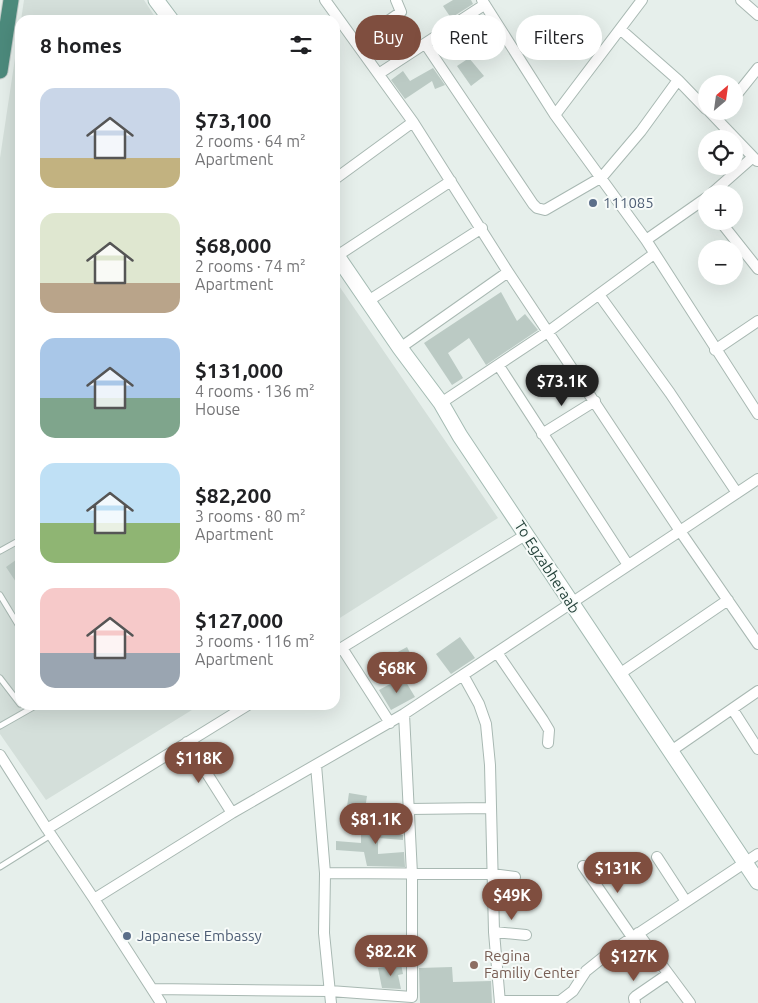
<!DOCTYPE html>
<html lang="en">
<head>
<meta charset="utf-8">
<style>
  body { margin:0; font-family:Ubuntu,sans-serif; background:#f2f2f2; color:#202124; height:100vh; display:flex; flex-direction:column; font-size:19px; white-space:nowrap }
  * { box-sizing:border-box; margin:0 }
  p { font-size:16px; color:#757577 }
  .icon { flex:none; width:28px; height:28px; fill:none; stroke:currentColor; stroke-width:2; stroke-linecap:round; stroke-linejoin:round }
  .map { position:relative; flex:1; overflow:hidden }
  .sheet { position:absolute; left:15px; top:15px; width:325px; height:695px; display:flex; flex-direction:column; background:#fff; border-radius:15px; box-shadow:0 5px 20px #0002 }
  .sheet>* { flex:none }
  .banner { position:absolute; left:355px; top:15px; width:328px; height:45px; display:flex; gap:10px }
  .needle { width:32px; rotate:29deg }
  .fabs { position:absolute; left:698px; top:75px; display:grid; gap:10px }
  .fabs a { display:grid; place-items:center; width:45px; height:45px; border-radius:50%; background:#fff; box-shadow:0 5px 20px #0002; font-size:25px }
  .price { position:absolute; translate:-50% -42px; padding:0 11px; border-radius:18px; background:#7f4e3f; color:#fff; font-size:16px; line-height:32px; filter:drop-shadow(0 1px 2px #0008) }
  .price::after { content:''; position:absolute; left:50%; top:30px; width:15px; height:11px; margin-left:-8px; background:inherit; clip-path:polygon(0 0,100% 0,50% 100%) }
  .price.active { background:#222; color:#fff }
  ul { padding:0; list-style:none }
  li { display:flex; align-items:center; gap:15px; height:125px; padding:0 25px }
  li span { display:grid; place-items:center; flex:none; width:140px; height:100px; border-radius:15px; color:#555 }
  li>.icon { margin-inline-start:auto }
  span .icon { width:60px; height:60px; fill:#fffc; stroke-width:1 }
  li b { font-size:21px }
  h2 { display:flex; justify-content:space-between; align-items:center; height:60px; padding:0 25px; font-size:21px }
  .tag { padding:0 18px; border-radius:22px; background:#fff; box-shadow:0 5px 20px #0002; font-size:18px; line-height:45px }
  .tag.active { background:#7f4e3f; color:#fff }
  .map>svg:first-child { display:block }
</style>
</head>
<body>
<div class="map">
<svg width="758" height="1003" viewBox="0 0 758 1003">
  <rect width="100%" height="100%" fill="#e6efeb"/>
  <path fill="#d4dfda" d="M24 0H144L157 20H21Z
    M20 25V705H200L46 800 0 734V158Z
    M335 280 498 518 335 621Z"/>
  <path fill="#bbcac4" d="M453 0H471L473 4 451 18 443 6Z
    M469 58 484 76 471 86 457 66Z
    M433 68 445 85 435 89 432 81 405 99 391 80 403 71 410 81Z
    M501 292 517 321 525 314 538 330 486 365 469 338 448 353 463 378 452 385 424 343Z
    M20 557V588L6 567Z
    M460 637 475 658 451 674 436 654Z
    M407 647 416 665 403 672 394 654Z
    M403 677 415 697 391 710 379 690Z
    M349 793 367 796 364 816 346 813Z
    M378 815H391V832L403 835V840L378 838V854L404 852 405 867 367 866 364 852 336 850V841L361 843V830L377 832Z
    M401 964 403 974 398 975 401 989 382 988 378 968Z
    M452 967 453 982 491 981 492 1003H420L419 968Z"/>
  <g fill="none" stroke-linecap="round" stroke-linejoin="round">
    <g stroke="#a8b8b2" stroke-width="7">
      <path id="service" d="M0 551 20 540
        M0 595 20 628
        M0 678 20 704
        M0 726 37 705
        M0 867 51 835"/>
    </g>
    <g stroke="#a8b8b2" stroke-width="12">
      <path id="minor" d="M325 0 413 122 508 272 680 531 758 479
        M482 0 555 115 646 240 758 414
        M741 0 758 15
        M356 43 401 12 396 0
        M426 45 533 204 537 208 545 210 602 177 641 131 678 80 620 29
        M380 73 484 5
        M678 80 706 109
        M734 98 758 68
        M709 111 753 157
        M555 115 642 0
        M335 179 413 122
        M711 194 753 157 757 161
        M720 221 758 269
        M646 240 706 198
        M337 256 451 181
        M600 296 670 393 737 493
        M368 301 482 228
        M400 348 508 272
        M715 350 758 321
        M499 366 628 565
        M441 403 549 331 654 254
        M542 434 595 401
        M342 648 390 723
        M335 652 527 534
        M498 654 543 720 549 730 548 743
        M463 675 479 704 486 724 490 765 494 932 500 1003
        M618 675 728 600
        M733 710 758 749
        M187 742 232 813
        M671 751 758 691
        M0 755 47 829
        M316 765 325 873 324 933 331 1003
        M410 809 489 808
        M657 857 685 900
        M583 866 632 937
        M325 873 492 874 515 877
        M94 899 47 829 248 705
        M494 932 526 935
        M638 933 690 1003
        M152 989 330 991 412 997V874L404 714
        M500 1001H560L573 991 586 971 606 955 758 854
        M161 1003 94 899 232 813 404 714 680 531 758 644
        M635 1003 634 998 636 996 668 974"/>
    </g>
    <g stroke="#a4bbb3" stroke-width="17">
      <path id="secondary" d="M156 0 171 20
        M335 253 400 348 441 403 460 436 758 882"/>
    </g>
    <g stroke="#c2cac8" stroke-width="17">
      <path id="trunk" d="M0 71 11 0"/>
    </g>
    <use href="#service" stroke="#fff" stroke-width="5"/>
    <use href="#minor" stroke="#fff" stroke-width="10"/>
    <use href="#secondary" stroke="#fff" stroke-width="15"/>
    <use href="#trunk" stroke="#4c8a7c" stroke-width="15"/>
  </g>
  <g fill="#5c6f8a" stroke="#f7fbf9" stroke-width="2">
    <circle cx="593" cy="203" r="5"/>
    <circle cx="127" cy="936" r="5"/>
  </g>
  <circle fill="#8d6e63" stroke="#f7fbf9" stroke-width="2" cx="474" cy="965" r="5"/>
  <g text-anchor="middle" stroke-width="4" stroke-linejoin="round" paint-order="stroke">
    <g font-size="15" fill="#4e5e75" stroke="#f7fbf9" text-anchor="start">
      <text x="603" y="208">111085</text>
      <text x="137" y="941">Japanese Embassy</text>
    </g>
    <g font-size="15" fill="#24423a" stroke="#f7fbf9">
      <text transform="translate(547 567) rotate(57)" y="5">To Egzabheraab</text>
    </g>
    <g font-size="15" fill="#785e54" stroke="#f7fbf9" text-anchor="start">
      <text x="484" y="961">Regina<tspan x="484" dy="17">Familiy Center</tspan></text>
    </g>
  </g>
</svg>
<div class="fabs">
<a><svg class="needle" viewBox="-14 -14 28 28"><path d="M0-13l5 13h-10z" fill="#e53935"/><path d="M0 13l5-13h-10z" fill="#757577"/></svg></a>
<a><svg class="icon" aria-label="locate" viewBox="0 0 24 24"><circle cx="12" cy="12" r="6"/><path d="M12 2v4M12 18v4M2 12h4M18 12h4"/></svg></a>
<a>+</a>
<a>−</a>
</div>
<b class="price active" style="left:562px;top:407px">$73.1K</b>
<b class="price" style="left:397px;top:694px">$68K</b>
<b class="price" style="left:199px;top:784px">$118K</b>
<b class="price" style="left:376px;top:845px">$81.1K</b>
<b class="price" style="left:618px;top:894px">$131K</b>
<b class="price" style="left:512px;top:921px">$49K</b>
<b class="price" style="left:391px;top:977px">$82.2K</b>
<b class="price" style="left:634px;top:982px">$127K</b>
<div class="banner">
<a class="tag active">Buy</a>
<a class="tag">Rent</a>
<a class="tag">Filters</a>
</div>
<section class="sheet">
<h2>8 homes<svg class="icon" aria-label="filters" viewBox="0 0 24 24"><path d="M4 7h16M4 17h16"/><circle cx="9" cy="7" r="2"/><circle cx="15" cy="17" r="2"/></svg></h2>
<ul>
<li><span style="background:linear-gradient(#c9d6e8 70%,#c2b280 0)"><svg class="icon" aria-label="home" viewBox="0 0 24 24"><path d="M3 11l9-7 9 7M6 9v11h12V9"/></svg></span><div><b>$73,100</b><p>2 rooms · 64 m²</p><p>Apartment</p></div></li>
<li><span style="background:linear-gradient(#dfe7d0 70%,#b9a48a 0)"><svg class="icon" aria-label="home" viewBox="0 0 24 24"><path d="M3 11l9-7 9 7M6 9v11h12V9"/></svg></span><div><b>$68,000</b><p>2 rooms · 74 m²</p><p>Apartment</p></div></li>
<li><span style="background:linear-gradient(#a9c7e8 60%,#7fa58c 0)"><svg class="icon" aria-label="home" viewBox="0 0 24 24"><path d="M3 11l9-7 9 7M6 9v11h12V9"/></svg></span><div><b>$131,000</b><p>4 rooms · 136 m²</p><p>House</p></div></li>
<li><span style="background:linear-gradient(#bfe0f5 60%,#8fb573 0)"><svg class="icon" aria-label="home" viewBox="0 0 24 24"><path d="M3 11l9-7 9 7M6 9v11h12V9"/></svg></span><div><b>$82,200</b><p>3 rooms · 80 m²</p><p>Apartment</p></div></li>
<li><span style="background:linear-gradient(#f6c9c9 65%,#9aa5b1 0)"><svg class="icon" aria-label="home" viewBox="0 0 24 24"><path d="M3 11l9-7 9 7M6 9v11h12V9"/></svg></span><div><b>$127,000</b><p>3 rooms · 116 m²</p><p>Apartment</p></div></li>
</ul>
</section>
</div>
</body>
</html>
